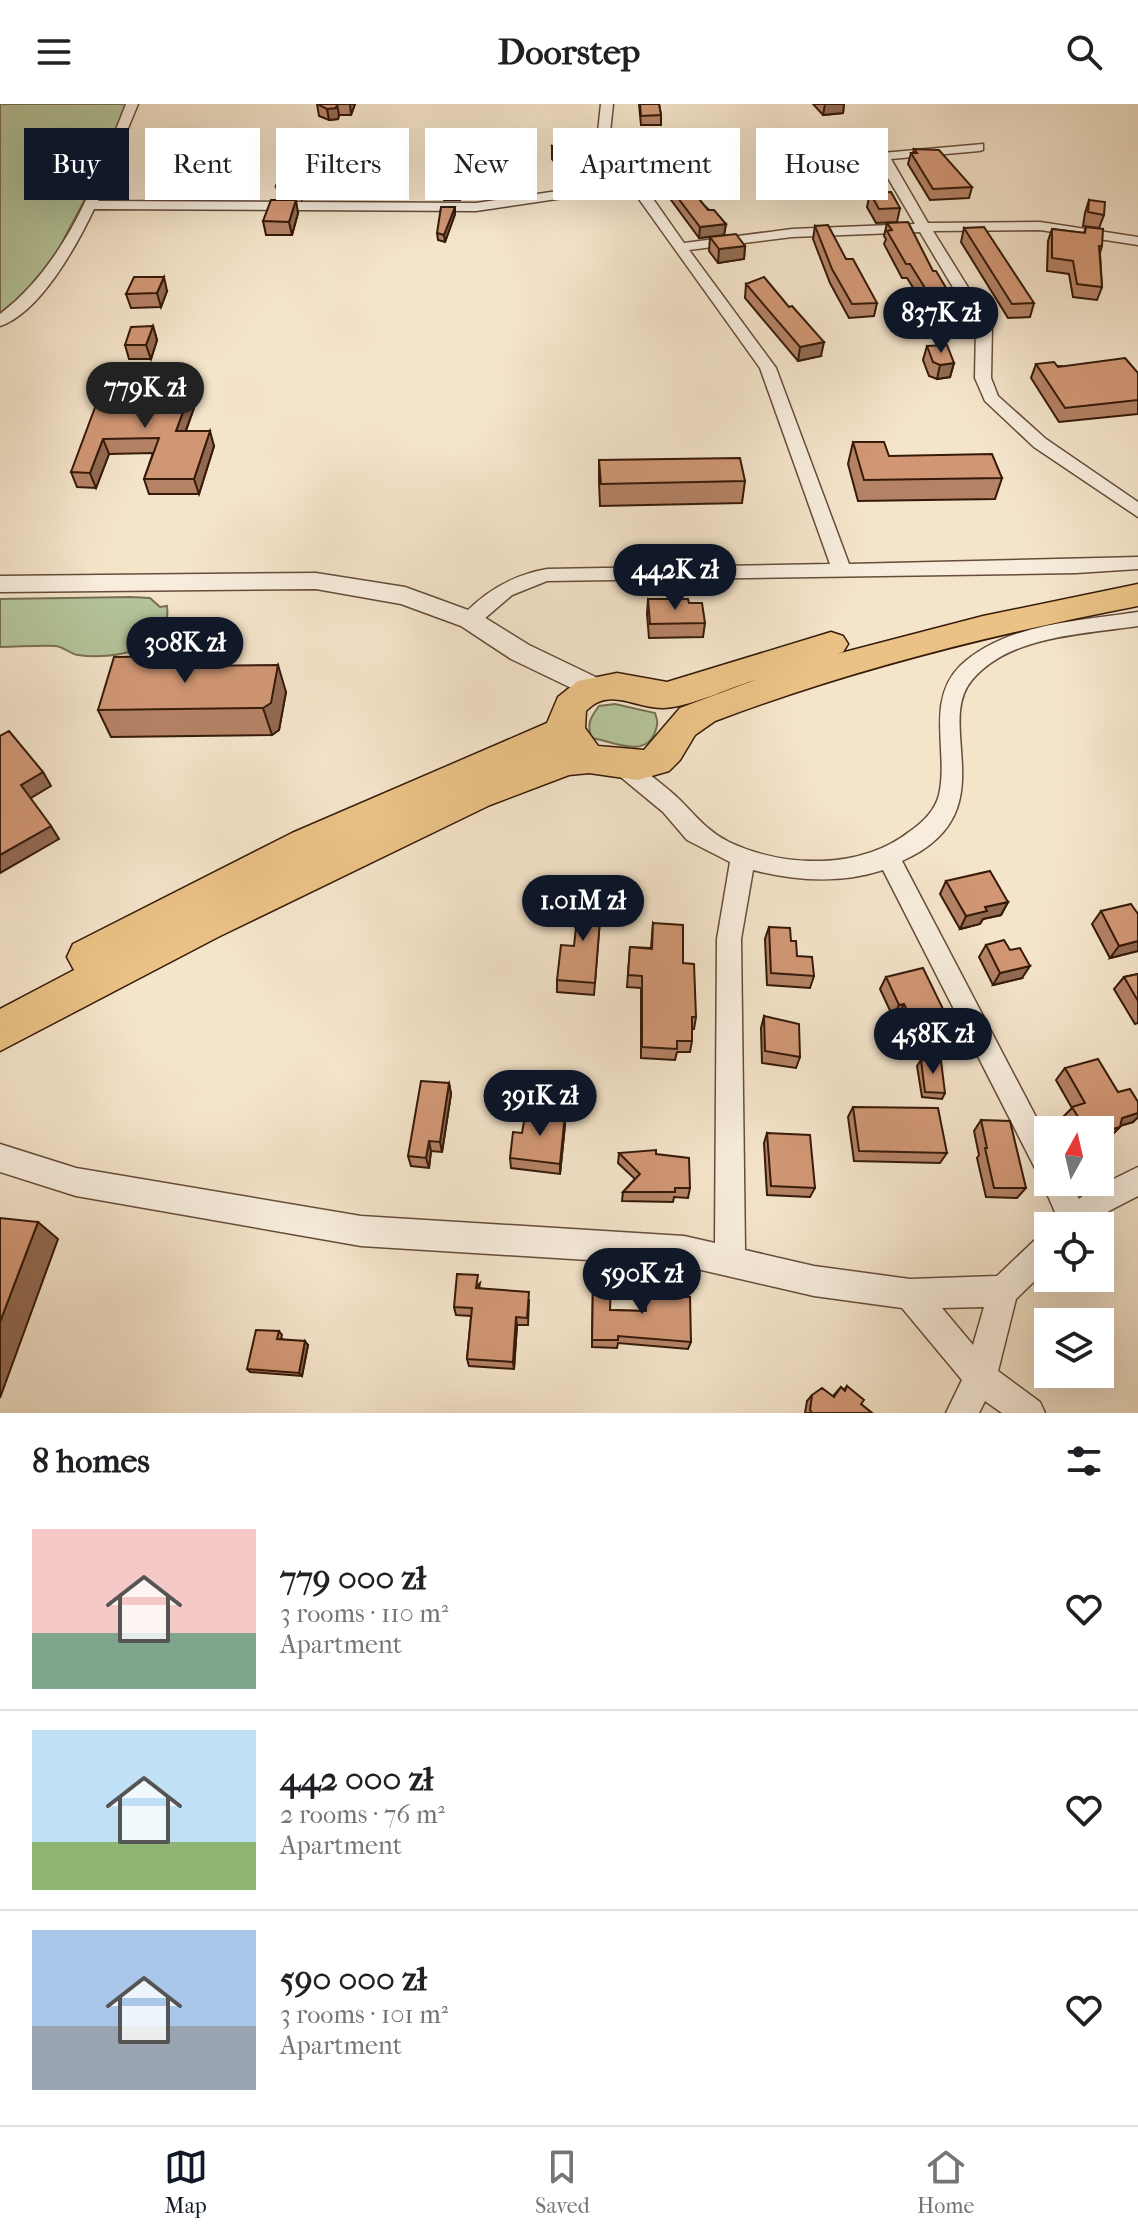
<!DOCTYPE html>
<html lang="en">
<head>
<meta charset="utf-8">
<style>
  body { margin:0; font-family:"IM FELL French Canon",serif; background:#f6f6f6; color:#202124; height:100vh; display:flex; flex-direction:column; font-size:30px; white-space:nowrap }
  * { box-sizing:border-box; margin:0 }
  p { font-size:26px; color:#757577 }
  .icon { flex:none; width:44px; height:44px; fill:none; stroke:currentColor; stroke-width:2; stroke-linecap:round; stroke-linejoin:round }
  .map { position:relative; height:1309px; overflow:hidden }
  .drawer { display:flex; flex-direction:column; background:#fff; flex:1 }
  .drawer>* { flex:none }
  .hud { position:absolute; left:24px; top:24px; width:1090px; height:72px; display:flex; gap:16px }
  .needle { width:52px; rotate:8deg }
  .buttons { position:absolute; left:1034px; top:1012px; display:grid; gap:16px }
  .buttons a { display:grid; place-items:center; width:80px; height:80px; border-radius:0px; background:#fff; box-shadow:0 8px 32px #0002; font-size:40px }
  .price { position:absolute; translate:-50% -68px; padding:0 18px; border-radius:28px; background:#111827; color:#fff; font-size:26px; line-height:52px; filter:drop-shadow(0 2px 4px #0008) }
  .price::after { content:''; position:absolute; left:50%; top:48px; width:24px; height:18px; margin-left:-12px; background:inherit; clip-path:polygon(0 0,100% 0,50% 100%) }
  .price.active { background:#222; color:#fff }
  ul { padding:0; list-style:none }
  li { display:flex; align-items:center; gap:24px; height:200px; padding:0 32px }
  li+li { border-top:2px solid #e0e0e0 }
  li span { display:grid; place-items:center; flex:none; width:224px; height:160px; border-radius:0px; color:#555 }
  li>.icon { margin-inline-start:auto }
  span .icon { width:96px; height:96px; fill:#fffc; stroke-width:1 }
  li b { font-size:34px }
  h2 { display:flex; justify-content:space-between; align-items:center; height:96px; padding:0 32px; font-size:34px }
  .pill { padding:0 28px; border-radius:0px; background:#fff; box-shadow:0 8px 32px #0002; font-size:28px; line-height:72px }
  .pill.active { background:#111827; color:#fff }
  header { display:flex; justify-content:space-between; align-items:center; height:104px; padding:0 32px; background:#fff; font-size:36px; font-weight:700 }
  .menu { display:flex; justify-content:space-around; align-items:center; height:112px; border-top:2px solid #e0e0e0; background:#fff; font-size:22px; color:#757577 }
  .menu a { display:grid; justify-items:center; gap:4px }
  .menu .active { color:#111827 }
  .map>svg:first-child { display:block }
</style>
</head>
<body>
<header><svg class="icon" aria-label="menu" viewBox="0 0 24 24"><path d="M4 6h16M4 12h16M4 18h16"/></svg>Doorstep<svg class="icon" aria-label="search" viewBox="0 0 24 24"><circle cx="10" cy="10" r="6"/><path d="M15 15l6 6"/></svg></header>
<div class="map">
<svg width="1138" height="1309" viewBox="0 0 1138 1309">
  <rect width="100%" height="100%" fill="#f4e4ca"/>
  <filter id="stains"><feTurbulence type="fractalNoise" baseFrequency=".0025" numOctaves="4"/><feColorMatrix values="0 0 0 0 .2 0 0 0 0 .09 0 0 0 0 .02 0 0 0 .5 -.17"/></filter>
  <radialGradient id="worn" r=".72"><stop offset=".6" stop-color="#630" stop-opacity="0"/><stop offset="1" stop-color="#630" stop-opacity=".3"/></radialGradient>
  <path fill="#b5c59b" stroke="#767052" stroke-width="2" d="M0 0H127L108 52 56 150 21 197 0 209Z
    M131 493 150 494 160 503 167 502C173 547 111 556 78 551 70 550 64 543 56 542 37 541 18 543 0 543V495Z
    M615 600 655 609C658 617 658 621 655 628 645 656 611 636 591 634 587 619 590 614 599 602Z"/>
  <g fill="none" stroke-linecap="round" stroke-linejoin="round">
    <g stroke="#664c39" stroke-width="3">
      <path id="minor" d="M126 0H138L98 97 476 99 626 77 598 28 601 0H613L610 28 616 42 684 139 792 125 915 120 878 57 882 49 983 40V46L979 47 891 55 928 119 1040 118 1138 133V141L1040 126 933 127 992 222 991 274 998 292 1046 335 1138 398V413L1034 343 985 297 975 274 976 222 920 128 792 133 689 146 776 264 849 460 1138 453V465L1076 469 547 477 512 491 477 521H463L460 516 463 511C487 486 513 471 547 465L830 460 760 264 631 84 476 107 94 105C77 141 40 209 0 222V210C67 159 96 76 126 0Z
        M1138 508V522C1085 530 1010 531 972 576 933 622 1008 710 902 757L1048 1036V1078H1070L1079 1095 1089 1087 1138 1063V1092L1109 1107 1092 1122H1055L1058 1115 1041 1076 883 766C840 780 796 777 753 766L741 835 745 1146 814 1162 910 1175 997 1172 1038 1133 1048 1128V1164L1016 1195 998 1267 1040 1298 1045 1309H1002L985 1297 979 1309H946L962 1276 902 1204 814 1192 684 1162 361 1142 76 1092 0 1068V1040L76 1064 361 1112 684 1132 715 1139 717 835 730 758 687 736 663 708 611 665 608 659 611 653 619 650 627 653C644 667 663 680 679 695 696 712 707 727 729 738 784 764 860 766 909 728 922 719 935 707 939 691 949 649 925 597 960 562 1005 519 1080 517 1138 508ZM984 1203 973 1241 942 1204Z"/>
    </g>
    <g stroke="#664c39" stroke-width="3">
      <path id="tertiary" d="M316 469 405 483 479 510 529 541 604 577 608 584 604 591 595 594 586 591 511 555 461 522 401 500 316 485 0 488V472Z"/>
    </g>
    <g stroke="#361a09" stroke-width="3">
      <path id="primary" d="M1138 480V502C994 530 852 565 715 617L695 631 680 656 669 667 638 676 589 669 569 671 490 701 218 833 0 947V905L74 866 67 853 73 840 292 729 547 619 558 593 578 577 617 569 667 578 831 528 843 532 848 540 843 548 837 550 983 512ZM755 576 680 604 644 646 598 642 585 624 586 607C610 582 635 605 664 604 689 603 729 584 755 576Z"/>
    </g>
    <use href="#minor" fill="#f8eddd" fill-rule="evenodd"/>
    <use href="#tertiary" fill="#f8eddd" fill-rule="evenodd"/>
    <use href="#primary" fill="#eac285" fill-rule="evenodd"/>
  </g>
  <path fill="#b48265" stroke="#361a09" stroke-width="2" d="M317 0H355L351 11H339L338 15 329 16 319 12Z
    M639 0H659L661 11V21H641Z
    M813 0H844L843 9 823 11Z
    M552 42 583 59V72L571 82 552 55Z
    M914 45 972 83 969 94 930 96 908 60 911 49H913Z
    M649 56 726 120 724 131 699 134 649 66Z
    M302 67 305 87 302 95H279L276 82Z
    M468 77 460 96H444L442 83Z
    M870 89 900 104 897 118 876 119 867 103Z
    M1089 96 1104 111 1099 124 1083 122 1085 109Z
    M298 109 292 131H266L263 117Z
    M455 110 445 138 438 136 437 129Z
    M887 119 933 167 957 202 953 216 934 217 907 174H902L884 140 886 135 884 132Z
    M815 122 877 199 874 212 849 214 830 179 813 135Z
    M1086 123 1102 142 1100 149 1102 183 1097 196 1073 193 1069 170 1047 167 1048 137 1052 125 1084 129Z
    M964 124 1034 199 1030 213 1008 214 961 138Z
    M710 133 745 142 744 155 718 159 709 147Z
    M746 180 821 252 798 257 745 194Z
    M167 187 161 203 131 204 126 190Z
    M153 222 157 236 151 255H129L125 241Z
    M927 242 954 259 950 273 937 275 929 272 923 256Z
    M1036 260 1138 269V310L1059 318 1031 274Z
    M136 282 137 286 195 301 186 327 214 342 199 390H149L144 375 153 349 109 350 96 384 77 383 71 368Z
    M853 338 889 352 1002 374 995 395 858 397 848 360Z
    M599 356 745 377 742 399 600 402 599 378Z
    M648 495 705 519 703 533 649 534 647 510Z
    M194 562 286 588 279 626 272 631 111 633 98 606Z
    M946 777 1008 798 1001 811 983 815 980 820 960 825 940 790Z
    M602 790 594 891 557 888V876Z
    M1101 807 1138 847 1110 854 1092 820Z
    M653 819 683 859 696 913 694 925H692V937L690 948H677L675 956 641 954V884L627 883 630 843 651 844Z
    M769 823 791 837 797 852 814 872 810 884 767 881 765 835Z
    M986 841 1022 874 993 881 979 853Z
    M1138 870V919L1135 920 1114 885 1124 873Z
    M886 873 944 907 938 918 905 926 898 912 893 913 880 885Z
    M764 912 800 953 796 964 762 959 761 924Z
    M921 956 945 989 942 995 922 993 917 962Z
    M1065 964 1138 998V1013L1133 1018 1120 1022 1110 1033 1100 1036V1026H1070L1063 1013 1072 1004 1056 976Z
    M449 979 451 990 442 1048 431 1047 429 1064 411 1062 408 1052Z
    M853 1003 947 1049 940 1059 854 1057 848 1013Z
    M981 1016 1026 1084 1017 1094 986 1093 977 1054 979 1051 974 1027Z
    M565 1021 560 1070 511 1064 510 1054 522 1029Z
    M767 1029 815 1084 810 1093 767 1091 764 1039Z
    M619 1049 656 1050 690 1084 688 1094 674 1093 673 1098 622 1097 623 1088 635 1075 618 1059Z
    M593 1177 610 1206 644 1207 646 1180 673 1192 691 1238 688 1245 618 1239 617 1244 592 1243Z
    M480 1179 479 1184 529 1196 528 1221H517L514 1265 469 1262 467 1255 471 1212 456 1211 454 1203Z
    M279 1227 282 1231 281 1235 308 1241 302 1272 250 1268 247 1265Z
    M847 1282 861 1300 872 1309H805L807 1297 812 1291 833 1292 841 1283 844 1286Z"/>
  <path fill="#926a52" stroke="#361a09" stroke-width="2" d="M337 0 339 11 338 15 329 16 327 5Z
    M350 0H355L351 11Z
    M825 0H844L843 9 823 11Z
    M583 59V72L571 82V69Z
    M467 64 468 77 460 96 459 83Z
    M302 67 305 87 302 95 300 82V73Z
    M296 96 298 109 292 131 289 118Z
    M455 103V110L445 138 444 131Z
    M726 120 724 131 699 134 700 123Z
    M745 142 744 155 718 159 719 145Z
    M164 173 167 187 161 203 157 189Z
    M153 222 157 236 151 255 146 241Z
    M824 238 821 252 798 257 800 243Z
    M954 259 950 273 937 275 940 261Z
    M191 286 195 301 180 342 176 327Z
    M210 327 214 342 199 390 194 375Z
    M103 335 109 350 96 384 90 369Z
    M190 552 200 579 188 562Z
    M278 561 286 588 279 626 272 631 263 604Z
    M43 668 51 682 29 695 21 681Z
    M51 722 59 735 0 769V751Z
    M1008 798 1001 811 983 815 980 820 960 825 966 812 985 803Z
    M1138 837V847L1110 854 1119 842Z
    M1030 862 1022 874 993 881 1000 869Z
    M904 900 898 912 893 913 899 901Z
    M944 907 938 918 905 926 911 915Z
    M449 979 451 990 442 1048 440 1038Z
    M1138 1009V1013L1133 1018 1112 1024 1122 1014Z
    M565 1010V1021L560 1070V1060Z
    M1120 1023 1110 1033 1100 1036 1101 1028Z
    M429 1037 431 1047 429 1064 426 1054Z
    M38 1118 58 1135 0 1294V1218Z
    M516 1213 517 1221 514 1265 513 1258Z
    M305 1237 308 1241 302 1272 299 1269Z"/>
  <path fill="#d19775" stroke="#361a09" stroke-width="2" d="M317 0H350H337L336 4 327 5Z
    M640 0H659L661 11 641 12Z
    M570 40 583 59 571 69 552 42Z
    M914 45 939 46 972 83 933 85 911 49H917Z
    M660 47 708 106H714L726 120 700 123 649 56Z
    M450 63 467 64 459 83H442Z
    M282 67H302L300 73H303L300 82H276Z
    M891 88 900 104 879 105 870 89Z
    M271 96H296L289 118 263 117Z
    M1089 96 1105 98 1104 111 1088 108Z
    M441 103H455L444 131 437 129Z
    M908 118 933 167H936L957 202 937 203 910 160H906L887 127 892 126 887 119Z
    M828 121 846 155H853L877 199 852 200 832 165 815 122Z
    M984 123 1034 199 1012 200 964 124Z
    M1086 123 1103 125 1102 142H1099L1102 183 1077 180 1073 157 1052 154V125L1085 129Z
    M736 130 745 142 719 145 710 133Z
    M134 173H164L157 189 126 190Z
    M764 173 789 203 792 202 824 238 800 243 746 180Z
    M153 222 146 241H125L131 223Z
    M947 241 954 259 940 261 933 258 927 242Z
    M1125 254 1138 269V296L1065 304 1036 260 1054 258 1058 263Z
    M103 282H136L134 286H191L176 327H210L194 375H144L159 334 103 335 90 369 71 368Z
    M853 338H884L889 352 992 350 1002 374 864 376Z
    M740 354 745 377 601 380 599 356Z
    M648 495H688L689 499H702L705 519 650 520Z
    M190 552 188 562 278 561 271 599 263 604 98 606 114 553Z
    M9 627 43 668 21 681 51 722 0 751V632Z
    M990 767 1008 798 985 803 987 807 966 812 946 777Z
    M580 788 602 790 595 879 557 876 561 841 574 842Z
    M1131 800 1138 810V837L1119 842 1101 807Z
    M653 819 683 821V859L694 860 696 913H692V937H677V945L642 943V872L628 871 630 843 652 845Z
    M769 823 790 824 791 837H796L797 852 812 853 814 872 771 869Z
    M1004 836 1010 846 1020 844 1030 862 1000 869 986 841Z
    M923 864 944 907 911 915 904 900 899 901 886 873Z
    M1138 870V897L1124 873Z
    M764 912 799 920 800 953 765 947Z
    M1098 955 1118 988 1130 985 1138 998V1009L1122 1014 1120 1023 1101 1028 1099 1024 1086 1026 1072 1003 1085 999 1065 964Z
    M921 956 941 957 945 989 925 988Z
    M421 977 449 979 440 1038 429 1037 426 1054 408 1052Z
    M853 1003 938 1004 947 1049 859 1047Z
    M526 1006 565 1010 560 1060 510 1054 513 1028 522 1029Z
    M981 1016 1010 1017 1026 1084H994L985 1044H987Z
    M767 1029 810 1031 815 1084 771 1082Z
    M656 1046V1050L689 1054 690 1084H675V1088H623L640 1070 619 1049Z
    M0 1114 38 1118 0 1218Z
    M457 1170 478 1171 476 1184 529 1188 527 1214 516 1213 513 1258 467 1255 472 1204 454 1203Z
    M593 1177 611 1178 610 1206 646 1207V1180L673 1182V1192L690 1193 691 1238 618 1232V1236H592Z
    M256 1226 279 1227 277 1235 305 1237 299 1269 247 1265Z
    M847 1282 864 1296 861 1300 872 1309H812L810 1306 812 1291 822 1284 834 1293 841 1283 845 1287Z"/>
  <rect width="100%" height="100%" filter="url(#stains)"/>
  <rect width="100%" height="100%" fill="url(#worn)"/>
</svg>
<div class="buttons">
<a><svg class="needle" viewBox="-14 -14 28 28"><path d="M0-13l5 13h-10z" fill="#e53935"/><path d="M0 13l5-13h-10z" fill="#757577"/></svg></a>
<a><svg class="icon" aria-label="locate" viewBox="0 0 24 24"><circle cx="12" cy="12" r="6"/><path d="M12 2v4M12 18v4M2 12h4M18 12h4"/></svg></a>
<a><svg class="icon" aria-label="layers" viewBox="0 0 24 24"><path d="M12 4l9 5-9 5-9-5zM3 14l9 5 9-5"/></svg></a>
</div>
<b class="price" style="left:941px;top:251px">837K zł</b>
<b class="price active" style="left:145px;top:326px">779K zł</b>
<b class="price" style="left:675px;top:508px">442K zł</b>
<b class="price" style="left:185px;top:581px">308K zł</b>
<b class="price" style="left:583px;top:839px">1.01M zł</b>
<b class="price" style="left:933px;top:972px">458K zł</b>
<b class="price" style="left:540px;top:1034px">391K zł</b>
<b class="price" style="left:642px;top:1212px">590K zł</b>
<div class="hud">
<a class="pill active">Buy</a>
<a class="pill">Rent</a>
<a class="pill">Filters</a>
<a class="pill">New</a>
<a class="pill">Apartment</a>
<a class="pill">House</a>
</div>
</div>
<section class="drawer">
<h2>8 homes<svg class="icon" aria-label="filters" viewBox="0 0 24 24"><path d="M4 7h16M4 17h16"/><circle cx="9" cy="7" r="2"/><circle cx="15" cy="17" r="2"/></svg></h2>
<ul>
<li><span style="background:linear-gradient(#f6c9c9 65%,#7fa58c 0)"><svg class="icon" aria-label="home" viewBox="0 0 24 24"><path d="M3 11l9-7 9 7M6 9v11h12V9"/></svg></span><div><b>779 000 zł</b><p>3 rooms · 110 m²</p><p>Apartment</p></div><svg class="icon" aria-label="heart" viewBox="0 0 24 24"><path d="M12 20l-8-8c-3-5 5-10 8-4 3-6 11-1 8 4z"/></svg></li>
<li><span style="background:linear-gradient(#bfe0f5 70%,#8fb573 0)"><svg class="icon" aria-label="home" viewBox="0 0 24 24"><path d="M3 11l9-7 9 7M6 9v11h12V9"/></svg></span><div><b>442 000 zł</b><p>2 rooms · 76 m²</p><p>Apartment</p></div><svg class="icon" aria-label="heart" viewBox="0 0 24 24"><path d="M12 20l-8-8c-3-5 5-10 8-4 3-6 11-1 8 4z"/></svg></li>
<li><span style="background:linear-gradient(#a9c7e8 60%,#9aa5b1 0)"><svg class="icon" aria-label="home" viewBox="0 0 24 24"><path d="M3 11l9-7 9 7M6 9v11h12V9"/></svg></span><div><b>590 000 zł</b><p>3 rooms · 101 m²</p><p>Apartment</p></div><svg class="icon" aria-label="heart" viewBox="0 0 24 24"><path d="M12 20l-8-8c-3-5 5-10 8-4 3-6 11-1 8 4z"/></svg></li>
</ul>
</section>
<nav class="menu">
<a class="active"><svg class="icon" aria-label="map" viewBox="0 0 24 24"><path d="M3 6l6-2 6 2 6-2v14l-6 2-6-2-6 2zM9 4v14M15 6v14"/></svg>Map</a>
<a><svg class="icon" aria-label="saved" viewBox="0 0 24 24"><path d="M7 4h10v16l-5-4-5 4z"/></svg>Saved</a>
<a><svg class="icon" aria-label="home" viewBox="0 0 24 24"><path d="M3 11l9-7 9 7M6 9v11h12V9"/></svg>Home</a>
</nav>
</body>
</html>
